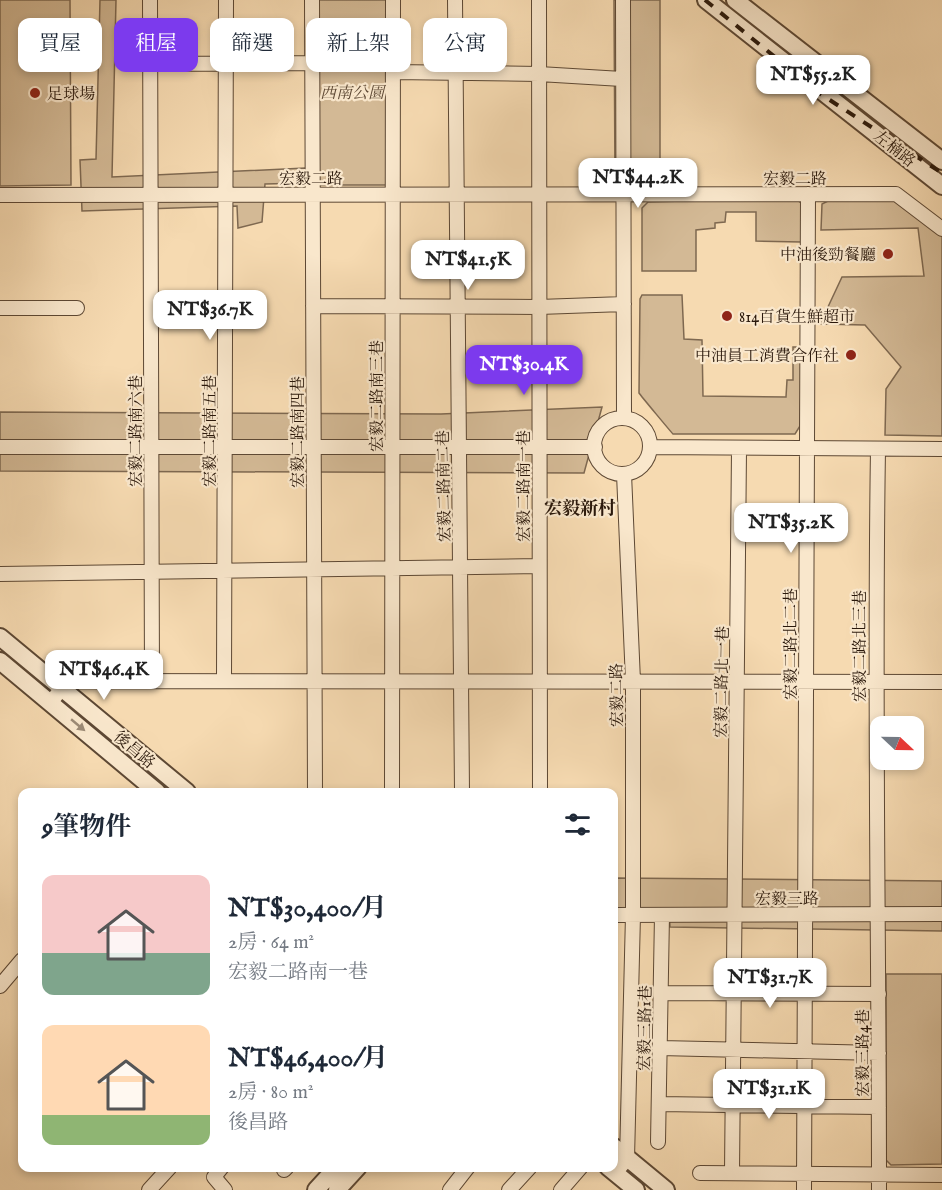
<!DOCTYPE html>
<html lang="zh-TW">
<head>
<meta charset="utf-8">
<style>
  body { margin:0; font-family:"IM FELL English","Noto Serif TC",serif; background:#f6f6f7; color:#1f2937; height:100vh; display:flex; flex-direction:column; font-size:22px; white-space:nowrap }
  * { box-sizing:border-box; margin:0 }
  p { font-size:20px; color:#747a83 }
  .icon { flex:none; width:33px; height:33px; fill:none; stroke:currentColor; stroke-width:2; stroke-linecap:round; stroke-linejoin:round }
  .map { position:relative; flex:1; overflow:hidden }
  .drawer { position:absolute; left:18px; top:788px; width:600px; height:384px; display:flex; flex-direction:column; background:#fff; border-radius:12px; box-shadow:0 3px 9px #0003 }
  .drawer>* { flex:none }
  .banner { position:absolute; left:18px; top:18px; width:600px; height:54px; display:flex; gap:12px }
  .needle { width:39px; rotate:112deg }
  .buttons { position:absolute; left:870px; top:716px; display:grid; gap:12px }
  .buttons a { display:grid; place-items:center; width:54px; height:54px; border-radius:12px; background:#fff; box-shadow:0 3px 9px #0003; font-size:30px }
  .price { position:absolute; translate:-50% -51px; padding:0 14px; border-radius:12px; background:#fff; color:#222; font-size:20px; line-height:39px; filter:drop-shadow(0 2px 3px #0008) }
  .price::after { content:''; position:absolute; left:50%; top:36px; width:18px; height:14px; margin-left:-9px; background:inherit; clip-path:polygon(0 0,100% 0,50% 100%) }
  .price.active { background:#7c3aed; color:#fff }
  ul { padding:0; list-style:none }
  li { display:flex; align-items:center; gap:18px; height:150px; padding:0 24px }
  li span { display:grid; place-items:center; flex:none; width:168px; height:120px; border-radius:12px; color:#555 }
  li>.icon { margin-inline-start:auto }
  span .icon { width:72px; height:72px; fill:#fffc; stroke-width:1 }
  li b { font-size:26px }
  h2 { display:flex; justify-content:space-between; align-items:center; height:72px; padding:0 24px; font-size:26px }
  .pill { padding:0 21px; border-radius:12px; background:#fff; box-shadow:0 3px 9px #0003; font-size:21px; line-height:54px }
  .pill.active { background:#7c3aed; color:#fff }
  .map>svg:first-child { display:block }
</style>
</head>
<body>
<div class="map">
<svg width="942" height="1190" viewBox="0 0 942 1190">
  <rect width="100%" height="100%" fill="#f6dab1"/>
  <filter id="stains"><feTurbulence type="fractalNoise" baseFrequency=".00333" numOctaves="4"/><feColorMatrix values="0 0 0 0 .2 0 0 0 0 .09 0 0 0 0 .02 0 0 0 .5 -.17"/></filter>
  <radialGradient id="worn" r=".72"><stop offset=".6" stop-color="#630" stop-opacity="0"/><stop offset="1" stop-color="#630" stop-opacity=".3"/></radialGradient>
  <path fill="#d3b995" stroke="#7e6850" stroke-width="1.5" d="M0 0H70L71 185 0 186Z
    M100 0H116L112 177 305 168V183L265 184 262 222 238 228 237 206 82 211 80 160 96 159Z
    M317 0H386L387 185H317Z
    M614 0H660V182L615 181Z
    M795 198 802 204 801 242 756 241V212H726L725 222 715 223V228L696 230V271H642V208L648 202Z
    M830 200H894L942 236V436L885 435 886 389 901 367 865 325 820 324 842 277 924 276 918 228 821 230 822 204Z
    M642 295H682L684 339 702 340 703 396 786 397 787 380H793V347H802L800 426 795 434H673C671 432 641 396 639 393L640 299Z
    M602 407 584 473 0 471V412L441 414Z
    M614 878 942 881V931L670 927 669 909H614Z
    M886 974H942V1164L891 1165 886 1160Z"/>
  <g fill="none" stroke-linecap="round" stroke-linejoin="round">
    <g stroke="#5d4834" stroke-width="16">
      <path id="minor" d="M150 0 152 681
        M312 0 315 792
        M455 0 462 792
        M539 0 540 792
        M623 0 624 418
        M150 64 312 63
        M393 72 539 74 622 79
        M0 195 896 194 942 229
        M313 306 539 307 624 304
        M0 308H77
        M594 446a28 28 0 1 1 56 0a28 28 0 1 1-56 0Z
        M0 447H595
        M650 447 942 449
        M878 450C874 697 879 943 879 1190
        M0 574 539 566
        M224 681 226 0
        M51 702 62 688 73 681 942 682
        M392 792 393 0
        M614 915 942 914
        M0 986 22 960
        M661 993 879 994
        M660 1048 879 1053
        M659 1104 879 1107
        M658 1142 662 915
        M222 1167 214 1177 225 1190
        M284 1170 287 1167
        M615 1173 627 1159 633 915V681L624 474
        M700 1173 942 1175
        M732 1173 739 450
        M149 1190 170 1167
        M450 1190 468 1167
        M509 1190 530 1167
        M561 1190 581 1167
        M804 1190 808 194"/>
    </g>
    <g stroke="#5d4834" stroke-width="20">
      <path id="tertiary" d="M706 0 942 186
        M735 0 942 161
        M0 637 187 792
        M0 661 157 792
        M614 1147 666 1190
        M608 1167 636 1190
        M316 1190 337 1167
        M337 1190 358 1167"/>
    </g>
    <use href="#minor" stroke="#f9e7cc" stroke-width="14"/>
    <use href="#tertiary" stroke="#f9e7cc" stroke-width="16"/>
    <path stroke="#2a180b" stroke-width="4" stroke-dasharray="10 10" stroke-linecap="butt" d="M705 0 819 93 942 173"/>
  </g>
  <defs><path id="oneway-solid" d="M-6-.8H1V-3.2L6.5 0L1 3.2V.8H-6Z" transform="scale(1.5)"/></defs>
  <use fill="#9c8a75" href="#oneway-solid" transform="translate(78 725) rotate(40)"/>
  <g fill="#8f2418" stroke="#f9e7cc" stroke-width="2">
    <circle cx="35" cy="93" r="6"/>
    <circle cx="888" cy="254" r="6"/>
    <circle cx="727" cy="316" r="6"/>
    <circle cx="851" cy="355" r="6"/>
  </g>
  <g text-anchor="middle" stroke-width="4.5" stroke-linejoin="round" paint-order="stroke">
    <g font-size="16" font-style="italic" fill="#5d4834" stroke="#f9e7cc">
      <text x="352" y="98">西南公園</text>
    </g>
    <g font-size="16" fill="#2a180b" stroke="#f9e7cc" text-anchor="start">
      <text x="47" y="99">足球場</text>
      <text x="876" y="260" text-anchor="end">中油後勁餐廳</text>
      <text x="739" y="322">814百貨生鮮超市</text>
      <text x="839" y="361" text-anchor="end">中油員工消費合作社</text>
    </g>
    <g font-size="16" fill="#2a180b" stroke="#f9e7cc">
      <text transform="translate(895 148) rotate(38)" y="6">左楠路</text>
      <text x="311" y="184">宏毅二路</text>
      <text x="795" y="184">宏毅二路</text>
      <text transform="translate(376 396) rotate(-90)" y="6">宏毅二路南三巷</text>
      <text transform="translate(135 431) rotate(-90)" y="6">宏毅二路南六巷</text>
      <text transform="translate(209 431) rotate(-90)" y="6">宏毅二路南五巷</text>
      <text transform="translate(297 432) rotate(-90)" y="6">宏毅二路南四巷</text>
      <text transform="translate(443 486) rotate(-91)" y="6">宏毅二路南二巷</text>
      <text transform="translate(523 486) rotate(-90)" y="6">宏毅二路南一巷</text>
      <text transform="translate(790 644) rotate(-90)" y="6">宏毅二路北二巷</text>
      <text transform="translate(859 646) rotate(-90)" y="6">宏毅二路北三巷</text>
      <text transform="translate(721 682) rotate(-89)" y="6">宏毅二路北一巷</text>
      <text transform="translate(616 695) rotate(-91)" y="6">宏毅二路</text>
      <text transform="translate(135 749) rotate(40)" y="6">後昌路</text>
      <text x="787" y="904">宏毅三路</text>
      <text transform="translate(644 1028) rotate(-89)" y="6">宏毅三路1巷</text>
      <text transform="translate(862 1053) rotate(-90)" y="6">宏毅三路4巷</text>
    </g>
    <g font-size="18" font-weight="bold" fill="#2a180b" stroke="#f9e7cc">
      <text x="580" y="514">宏毅新村</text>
    </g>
  </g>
  <rect width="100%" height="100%" filter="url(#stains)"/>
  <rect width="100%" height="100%" fill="url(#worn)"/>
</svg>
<div class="buttons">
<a><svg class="needle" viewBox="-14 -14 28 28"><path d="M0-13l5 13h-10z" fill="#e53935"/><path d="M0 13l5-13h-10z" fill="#747a83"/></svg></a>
</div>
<b class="price" style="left:813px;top:106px">NT$55.2K</b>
<b class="price" style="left:638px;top:209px">NT$44.2K</b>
<b class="price" style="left:468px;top:291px">NT$41.5K</b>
<b class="price" style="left:210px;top:341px">NT$36.7K</b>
<b class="price active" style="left:524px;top:396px">NT$30.4K</b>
<b class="price" style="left:791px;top:554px">NT$35.2K</b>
<b class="price" style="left:104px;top:701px">NT$46.4K</b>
<b class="price" style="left:770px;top:1009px">NT$31.7K</b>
<b class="price" style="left:769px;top:1120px">NT$31.1K</b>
<div class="banner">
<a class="pill">買屋</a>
<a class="pill active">租屋</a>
<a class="pill">篩選</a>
<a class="pill">新上架</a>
<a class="pill">公寓</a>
</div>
<section class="drawer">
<h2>9筆物件<svg class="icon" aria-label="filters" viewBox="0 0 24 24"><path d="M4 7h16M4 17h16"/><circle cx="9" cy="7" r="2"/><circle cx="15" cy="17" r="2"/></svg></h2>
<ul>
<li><span style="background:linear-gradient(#f6c9c9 65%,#7fa58c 0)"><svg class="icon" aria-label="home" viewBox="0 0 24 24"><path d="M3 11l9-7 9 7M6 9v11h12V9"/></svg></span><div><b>NT$30,400/月</b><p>2房 · 64 m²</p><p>宏毅二路南一巷</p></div></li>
<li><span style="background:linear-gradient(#ffd9b3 75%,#8fb573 0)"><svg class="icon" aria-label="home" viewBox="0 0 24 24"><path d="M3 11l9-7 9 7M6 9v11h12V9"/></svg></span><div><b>NT$46,400/月</b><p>2房 · 80 m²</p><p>後昌路</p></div></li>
</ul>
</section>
</div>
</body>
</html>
